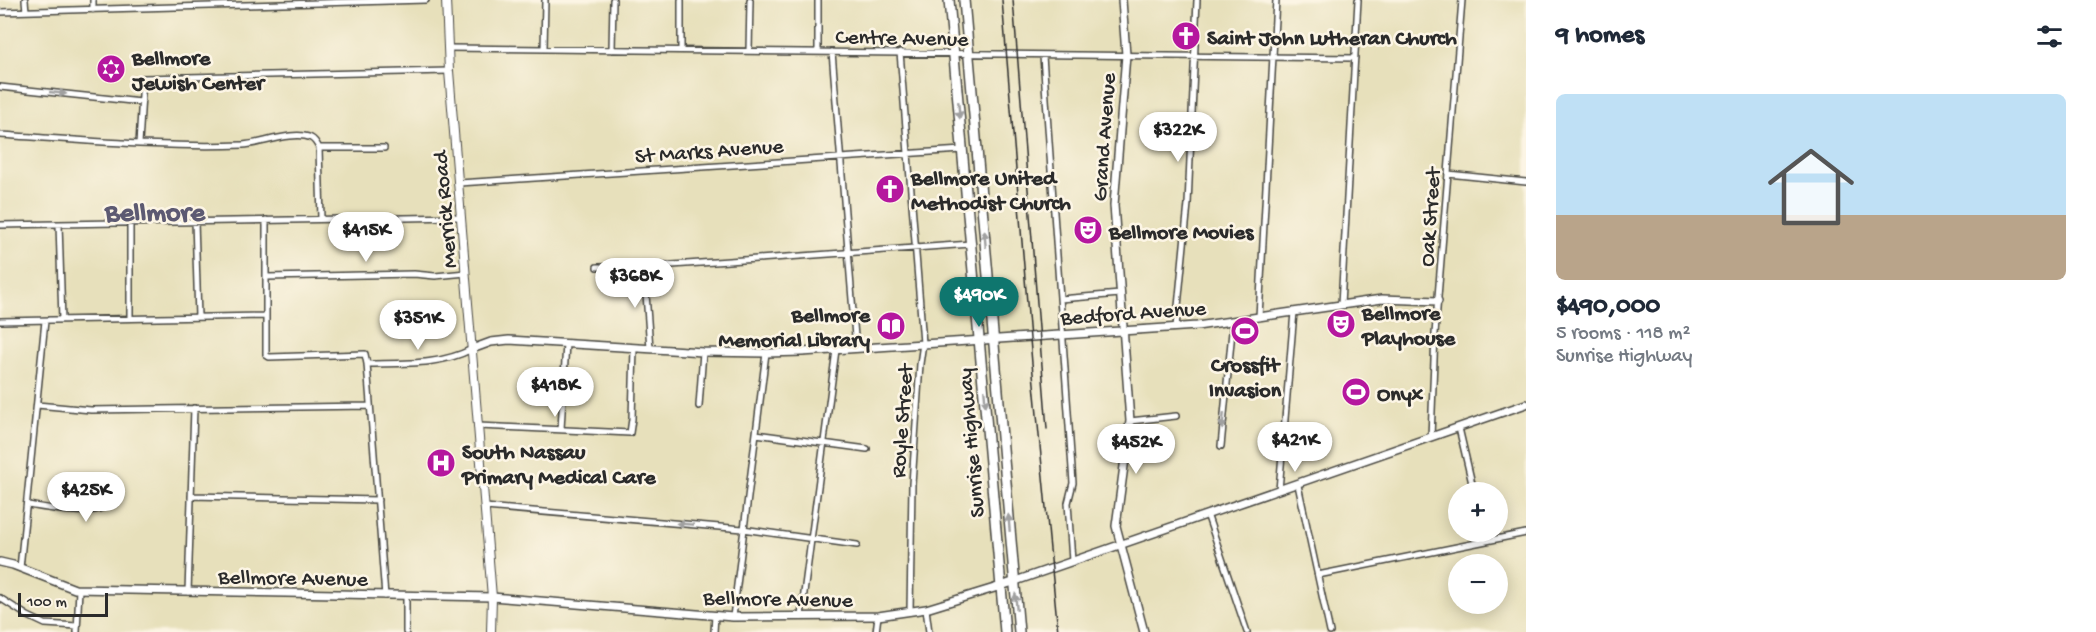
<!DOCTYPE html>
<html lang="en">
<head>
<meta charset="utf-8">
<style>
  body { margin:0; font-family:"Gochi Hand",sans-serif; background:#f6f6f7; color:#1f2937; height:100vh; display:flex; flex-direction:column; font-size:22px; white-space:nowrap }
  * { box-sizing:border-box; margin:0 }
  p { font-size:20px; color:#747a83 }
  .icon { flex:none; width:33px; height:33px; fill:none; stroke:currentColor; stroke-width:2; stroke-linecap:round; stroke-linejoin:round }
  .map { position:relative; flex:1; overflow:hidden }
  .details { display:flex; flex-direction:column; background:#fff; width:570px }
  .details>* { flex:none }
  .controls { position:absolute; left:1448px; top:482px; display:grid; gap:12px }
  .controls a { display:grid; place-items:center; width:60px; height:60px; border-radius:50%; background:#fff; box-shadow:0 3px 15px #0003; font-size:30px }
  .scale { position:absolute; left:18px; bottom:15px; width:90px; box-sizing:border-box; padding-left:6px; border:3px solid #2b2b2b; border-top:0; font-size:16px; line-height:21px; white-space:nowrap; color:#2b2b2b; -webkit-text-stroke:4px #fcf5e5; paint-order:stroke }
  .price { position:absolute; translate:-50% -51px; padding:0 14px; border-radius:21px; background:#fff; color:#222; font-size:20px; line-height:39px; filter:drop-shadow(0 2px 3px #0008) }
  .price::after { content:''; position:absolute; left:50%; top:36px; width:18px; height:14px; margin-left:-9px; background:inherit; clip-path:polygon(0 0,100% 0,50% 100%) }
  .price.current { background:#0f766e; color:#fff }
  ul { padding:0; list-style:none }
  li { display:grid; align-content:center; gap:12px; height:318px; padding:0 30px }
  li+li { border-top:2px solid #e0e1e3 }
  li span { display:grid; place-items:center; height:186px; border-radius:9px; color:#555 }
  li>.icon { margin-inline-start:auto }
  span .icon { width:108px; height:108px; fill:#fffc; stroke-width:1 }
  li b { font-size:26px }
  h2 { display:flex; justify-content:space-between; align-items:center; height:72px; padding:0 30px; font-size:26px }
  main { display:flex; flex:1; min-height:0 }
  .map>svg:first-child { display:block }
</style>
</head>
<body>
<main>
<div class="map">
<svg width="1526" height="632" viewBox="0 0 1526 632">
  <rect width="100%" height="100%" fill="#fcf5e5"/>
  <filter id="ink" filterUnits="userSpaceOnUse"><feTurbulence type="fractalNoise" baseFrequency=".0167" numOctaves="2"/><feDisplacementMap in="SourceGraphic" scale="12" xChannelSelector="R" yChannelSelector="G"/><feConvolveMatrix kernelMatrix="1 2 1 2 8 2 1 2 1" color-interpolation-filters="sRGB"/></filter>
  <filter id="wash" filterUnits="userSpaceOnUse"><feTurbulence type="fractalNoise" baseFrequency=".008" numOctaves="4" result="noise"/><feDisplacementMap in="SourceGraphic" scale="24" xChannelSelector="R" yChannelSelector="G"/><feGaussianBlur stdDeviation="1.35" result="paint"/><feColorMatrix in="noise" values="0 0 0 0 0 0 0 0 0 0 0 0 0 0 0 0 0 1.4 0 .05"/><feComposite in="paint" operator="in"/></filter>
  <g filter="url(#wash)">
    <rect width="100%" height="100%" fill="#e7e0bb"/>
  </g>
  <g filter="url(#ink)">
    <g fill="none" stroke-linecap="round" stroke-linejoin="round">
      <g stroke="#474641" stroke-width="8">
        <path id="street" d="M25 0 26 11
          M93 0V10
          M0 12 426 0
          M448 48C750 51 1052 54 1355 58
          M544 49 545 0
          M612 50 613 0
          M681 50V0
          M749 51 750 0
          M818 52V0
          M832 52 856 349
          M900 52 923 343 920 364 912 484 910 612
          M1043 56 1073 483 1068 503 1072 561
          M0 87 141 102
          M0 135C81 140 162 148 243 145 261 144 294 130 311 138 315 140 317 144 319 148L321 219
          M139 144 143 78 449 71
          M319 148H384
          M1448 174 1526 182
          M459 183 962 150
          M266 220V355L269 357 365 354 367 364 385 596
          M195 221 198 317
          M130 223V318
          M59 224 62 320
          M0 225 461 217
          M597 267H644L971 244
          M644 267 650 348
          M267 277 414 274 435 276 466 273
          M1060 299 1120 294
          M1341 305 1358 0
          M1259 317 1276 0
          M0 321 266 316
          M1176 327 1188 204 1197 0
          M367 364C403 363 439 366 472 349
          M37 405 91 410 370 406
          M699 406 703 352
          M1130 421 1176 416
          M478 426 630 433 632 419 634 348
          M1459 428 1474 492
          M561 429 566 343
          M756 434 867 449
          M1431 437 1435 334 1462 0
          M1221 446 1233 321
          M1298 485 1330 632
          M1279 490 1294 312
          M191 496 378 500
          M28 505C48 508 101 520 113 499 115 496 116 490 117 486
          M485 507 743 529 857 545
          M1207 514 1247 632
          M1484 531 1486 541
          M20 568 45 321
          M1318 575 1526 533
          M188 592 194 408
          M0 598 28 616 45 624 77 626
          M926 609 929 632
          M801 616 836 350
          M733 617 766 353
          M77 632 79 589
          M406 632V596
          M714 632 715 615
          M876 632 878 616"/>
      </g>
      <g stroke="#474641" stroke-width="10">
        <path id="secondary" d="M1122 0 1126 55 1114 205 1130 421 1116 526 1144 632
          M472 349 491 342 509 340 703 352 766 353 802 352 1197 326 1382 299 1438 301
          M0 562 13 565 75 589 492 597 733 617 878 616 926 609 1001 586 1526 404"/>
      </g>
      <g stroke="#474641" stroke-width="10">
        <path id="primary" d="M446 0 449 71 492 597 491 632"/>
      </g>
      <g stroke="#474641" stroke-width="12">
        <path id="highway" d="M949 0 1005 632
          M964 0 1019 632"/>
      </g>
      <use href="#street" stroke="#fff" stroke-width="5"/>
      <use href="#secondary" stroke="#fff" stroke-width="7"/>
      <use href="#primary" stroke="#fff" stroke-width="8"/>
      <use href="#highway" stroke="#fff" stroke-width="9"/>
      <path stroke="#2b2b2b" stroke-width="1.5" d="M1002 0 1032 363 1058 632
        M1013 0 1047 429"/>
    </g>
    <defs><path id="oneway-solid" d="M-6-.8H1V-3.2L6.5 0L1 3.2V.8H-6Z" transform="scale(1.5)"/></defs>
    <g fill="#a0a0a0">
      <use href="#oneway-solid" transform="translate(58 93) rotate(6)"/>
      <use href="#oneway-solid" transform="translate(959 110) rotate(85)"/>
      <use href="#oneway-solid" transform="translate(985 239) rotate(-95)"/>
      <use href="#oneway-solid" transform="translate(985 398) rotate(85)"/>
      <use href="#oneway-solid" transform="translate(1223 421) rotate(96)"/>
      <use href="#oneway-solid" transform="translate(1009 523) rotate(-95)"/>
      <use href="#oneway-solid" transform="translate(685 524) rotate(-175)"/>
      <use href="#oneway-solid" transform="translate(1016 602) rotate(-95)"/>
    </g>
  </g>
  <defs>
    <g id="church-disc" transform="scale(1.5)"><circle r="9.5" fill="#b5179e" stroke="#fcf5e5"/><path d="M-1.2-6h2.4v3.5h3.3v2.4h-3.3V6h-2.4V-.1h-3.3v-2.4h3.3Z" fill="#fff"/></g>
    <g id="synagogue-disc" transform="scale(1.5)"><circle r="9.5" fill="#b5179e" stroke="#fcf5e5"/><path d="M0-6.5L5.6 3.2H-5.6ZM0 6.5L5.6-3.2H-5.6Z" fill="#fff"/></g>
    <g id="theatre-disc" transform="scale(1.5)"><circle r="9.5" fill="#b5179e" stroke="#fcf5e5"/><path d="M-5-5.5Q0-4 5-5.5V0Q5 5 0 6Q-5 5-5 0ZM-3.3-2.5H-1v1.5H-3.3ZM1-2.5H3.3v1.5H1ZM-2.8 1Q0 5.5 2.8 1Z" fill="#fff"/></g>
    <g id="library-disc" transform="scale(1.5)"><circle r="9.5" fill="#b5179e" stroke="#fcf5e5"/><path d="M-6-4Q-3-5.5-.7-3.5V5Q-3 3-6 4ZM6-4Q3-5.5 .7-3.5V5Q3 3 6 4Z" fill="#fff"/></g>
    <g id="stadium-disc" transform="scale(1.5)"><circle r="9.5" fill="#b5179e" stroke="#fcf5e5"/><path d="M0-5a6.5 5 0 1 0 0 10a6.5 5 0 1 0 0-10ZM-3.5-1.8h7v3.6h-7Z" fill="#fff"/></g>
    <g id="hospital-disc" transform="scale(1.5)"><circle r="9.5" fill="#b5179e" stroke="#fcf5e5"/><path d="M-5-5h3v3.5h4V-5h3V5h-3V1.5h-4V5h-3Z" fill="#fff"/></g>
  </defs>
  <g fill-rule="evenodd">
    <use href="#church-disc" x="1186" y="36"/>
    <use href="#synagogue-disc" x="111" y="69"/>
    <use href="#church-disc" x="890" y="189"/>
    <use href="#theatre-disc" x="1088" y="230"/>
    <use href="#theatre-disc" x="1341" y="324"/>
    <use href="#library-disc" x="891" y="326"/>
    <use href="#stadium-disc" x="1245" y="331"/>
    <use href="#stadium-disc" x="1356" y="392"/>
    <use href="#hospital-disc" x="441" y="463"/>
  </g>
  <g text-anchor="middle" stroke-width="5" stroke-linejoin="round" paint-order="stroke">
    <g font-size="22" fill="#2b2b2b" stroke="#fcf5e5">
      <text transform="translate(902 36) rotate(1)" y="8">Centre Avenue</text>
      <text transform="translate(1102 137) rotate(-86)" y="8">Grand Avenue</text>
      <text transform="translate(709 149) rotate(-4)" y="8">St Marks Avenue</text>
      <text transform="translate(443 210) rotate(-95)" y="8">Merrick Road</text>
      <text transform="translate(1428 217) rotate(-86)" y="8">Oak Street</text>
      <text transform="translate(1133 311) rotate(-4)" y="8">Bedford Avenue</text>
      <text transform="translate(900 421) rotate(-86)" y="8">Royle Street</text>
      <text transform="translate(969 443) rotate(-95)" y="8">Sunrise Highway</text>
      <text transform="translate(293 576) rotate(1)" y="8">Bellmore Avenue</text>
      <text transform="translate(778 597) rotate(1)" y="8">Bellmore Avenue</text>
    </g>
    <g font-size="22" font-weight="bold" fill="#2b2b2b" stroke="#fcf5e5" text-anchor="start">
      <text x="1207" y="44">Saint John Lutheran Church</text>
      <text x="132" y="64">Bellmore<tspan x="132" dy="25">Jewish Center</tspan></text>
      <text x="911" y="184">Bellmore United<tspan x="911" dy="25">Methodist Church</tspan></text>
      <text x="1109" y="238">Bellmore Movies</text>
      <text x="1362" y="319">Bellmore<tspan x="1362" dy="25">Playhouse</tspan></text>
      <text x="870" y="321" text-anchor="end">Bellmore<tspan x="870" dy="25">Memorial Library</tspan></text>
      <text x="1245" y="371" text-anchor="middle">Crossfit<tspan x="1245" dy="25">Invasion</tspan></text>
      <text x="1377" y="400">Onyx</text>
      <text x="462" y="458">South Nassau<tspan x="462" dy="25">Primary Medical Care</tspan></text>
    </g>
    <g font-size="28" font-weight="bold" fill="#5d5a72" stroke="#fcf5e5">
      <text x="155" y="220">Bellmore</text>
    </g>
  </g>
</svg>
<div class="controls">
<a>+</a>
<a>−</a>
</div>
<div class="scale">100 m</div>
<b class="price" style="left:1178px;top:163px">$322K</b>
<b class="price" style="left:366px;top:263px">$415K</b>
<b class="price" style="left:635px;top:309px">$368K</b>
<b class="price current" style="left:979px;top:328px">$490K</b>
<b class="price" style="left:418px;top:351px">$351K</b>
<b class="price" style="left:555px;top:418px">$418K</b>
<b class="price" style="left:1295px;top:473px">$421K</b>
<b class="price" style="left:1136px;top:475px">$452K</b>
<b class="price" style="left:86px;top:523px">$425K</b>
</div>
<section class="details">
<h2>9 homes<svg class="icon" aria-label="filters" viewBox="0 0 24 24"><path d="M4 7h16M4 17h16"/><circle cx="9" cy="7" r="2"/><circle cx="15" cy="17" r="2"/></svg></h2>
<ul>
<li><span style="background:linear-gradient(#bfe0f5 65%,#b9a48a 0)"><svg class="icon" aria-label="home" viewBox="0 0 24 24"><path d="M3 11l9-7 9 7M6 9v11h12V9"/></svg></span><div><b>$490,000</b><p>5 rooms · 118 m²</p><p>Sunrise Highway</p></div></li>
</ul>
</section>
</main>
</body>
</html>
